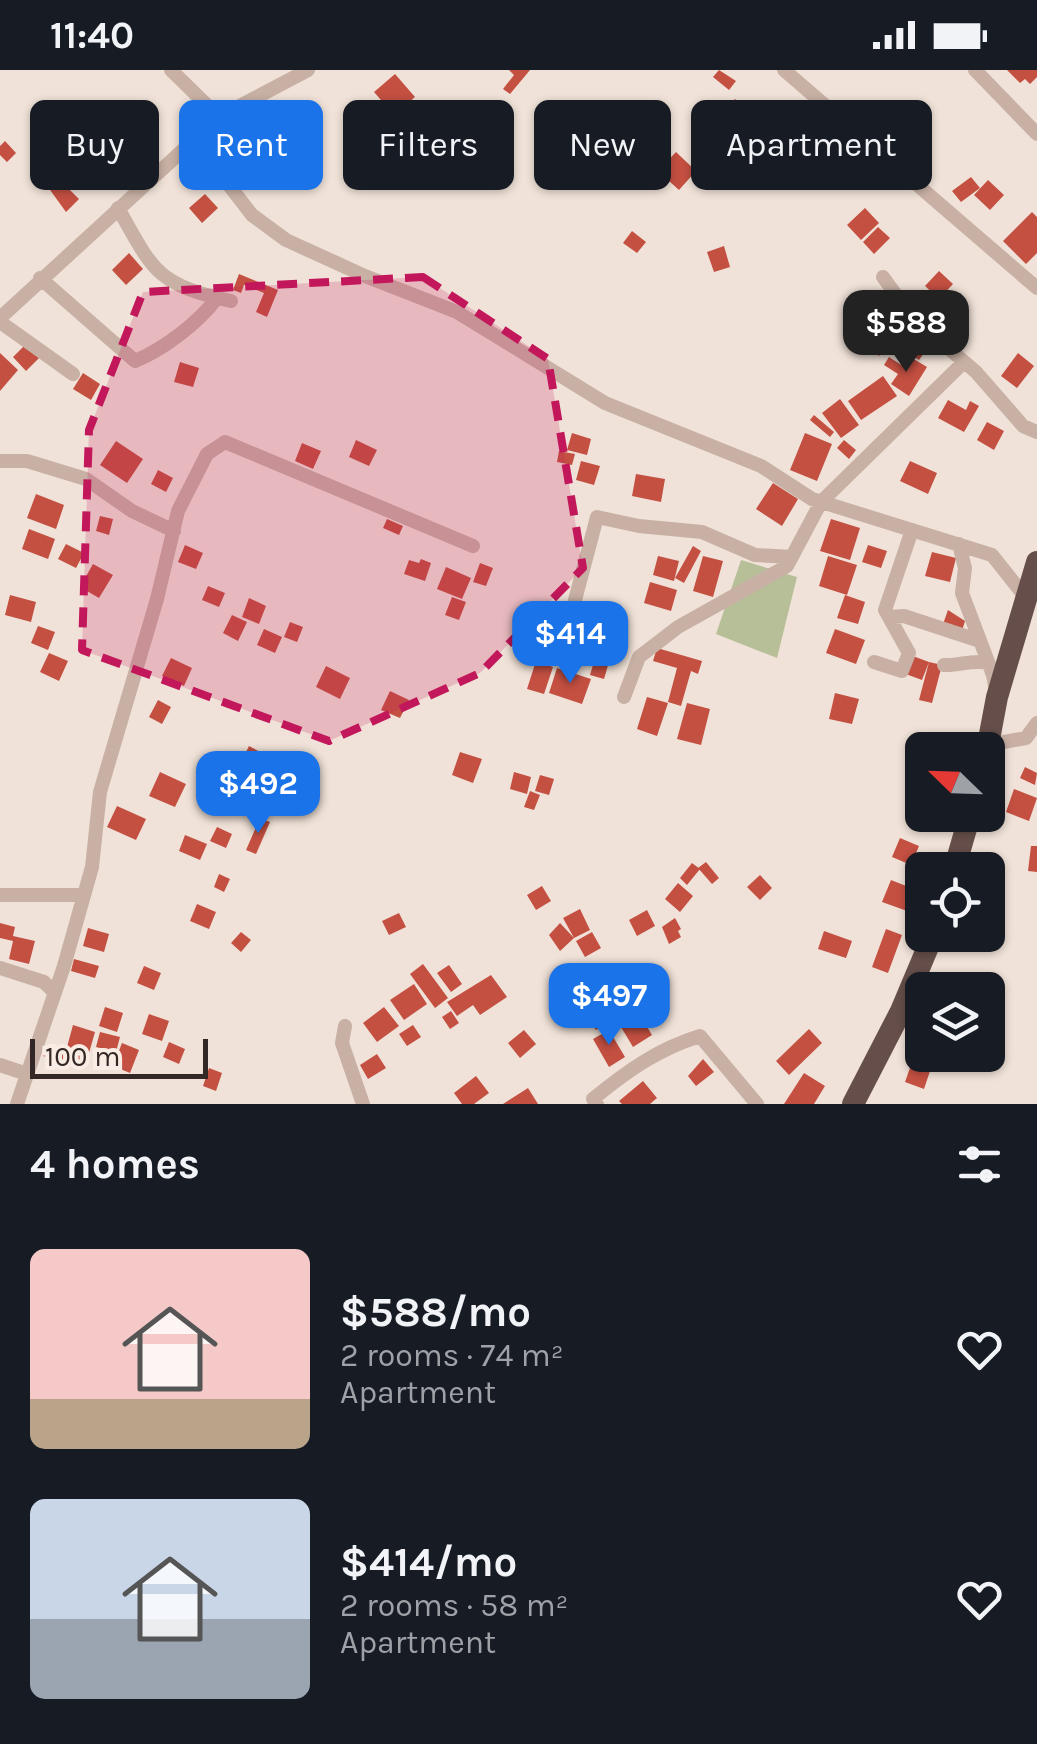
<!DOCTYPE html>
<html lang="en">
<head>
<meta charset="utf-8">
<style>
  body { margin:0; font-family:Karla,sans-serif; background:#20242c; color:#f1f3f6; height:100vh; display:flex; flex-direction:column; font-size:38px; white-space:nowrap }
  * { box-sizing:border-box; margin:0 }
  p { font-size:32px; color:#9ea1a6 }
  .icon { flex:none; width:55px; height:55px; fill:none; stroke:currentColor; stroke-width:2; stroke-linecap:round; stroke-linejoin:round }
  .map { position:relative; height:1034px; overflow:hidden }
  .panel { display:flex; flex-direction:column; background:#171b24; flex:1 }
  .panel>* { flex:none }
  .hud { position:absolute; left:30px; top:30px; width:978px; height:90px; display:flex; gap:20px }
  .needle { width:65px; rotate:293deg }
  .buttons { position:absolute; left:905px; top:662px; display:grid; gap:20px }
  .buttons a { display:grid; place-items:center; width:100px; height:100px; border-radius:15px; background:#171b24; box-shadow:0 2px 8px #0004; font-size:50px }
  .scale { position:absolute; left:30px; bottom:25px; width:178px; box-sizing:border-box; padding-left:10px; border:5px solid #342826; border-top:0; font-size:28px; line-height:35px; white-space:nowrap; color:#342826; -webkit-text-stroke:8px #f8ece4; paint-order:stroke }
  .price { position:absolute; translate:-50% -85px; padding:0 22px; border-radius:20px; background:#1a73e8; color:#fff; font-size:32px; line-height:65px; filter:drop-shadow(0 2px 5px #0008) }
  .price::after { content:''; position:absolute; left:50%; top:60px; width:30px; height:22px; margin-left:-15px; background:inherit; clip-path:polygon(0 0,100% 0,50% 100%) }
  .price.on { background:#222; color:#fff }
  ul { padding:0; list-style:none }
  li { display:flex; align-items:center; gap:30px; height:250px; padding:0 30px }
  li span { display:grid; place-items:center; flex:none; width:280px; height:200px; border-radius:15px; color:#555 }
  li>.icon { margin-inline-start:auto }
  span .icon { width:120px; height:120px; fill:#fffc; stroke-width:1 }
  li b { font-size:42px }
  h2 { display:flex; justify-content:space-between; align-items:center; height:120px; padding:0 30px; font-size:42px }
  .pill { padding:0 35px; border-radius:15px; background:#171b24; box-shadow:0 2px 8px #0004; font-size:35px; line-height:90px }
  .pill.on { background:#1a73e8; color:#fff }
  .status { display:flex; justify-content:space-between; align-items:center; height:70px; padding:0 50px; background:#171b24; direction:ltr }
  .status svg { height:28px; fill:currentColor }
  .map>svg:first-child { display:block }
</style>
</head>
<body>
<div class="status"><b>11:40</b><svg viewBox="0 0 49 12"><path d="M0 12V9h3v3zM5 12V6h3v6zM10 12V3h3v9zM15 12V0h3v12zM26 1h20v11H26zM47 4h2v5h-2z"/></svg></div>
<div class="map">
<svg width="1037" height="1034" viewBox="0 0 1037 1034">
  <rect width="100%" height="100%" fill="#f0e2d8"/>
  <path fill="#b7bf99" d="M741 490 797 507 777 588 716 564Z"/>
  <path fill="#c45042" d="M509 0H530L510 24 503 19 514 5Z
    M719 0 736 11 729 20 713 7Z
    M1007 0H1037V7L1030 14 1025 9 1020 13Z
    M395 4 415 27 394 45 374 22Z
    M735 29 750 42 737 57 723 44Z
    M289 40 301 53 289 63 285 58 288 56 280 47Z
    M252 52 264 64 250 78 238 66Z
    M312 59 320 83 308 87 300 62Z
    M649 65 669 83 656 99 635 80Z
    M5 71 16 83 7 92 0 85V76Z
    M862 78 878 92 866 107 849 93Z
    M676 82 696 101 679 120 658 101Z
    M767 85 785 101 771 118 752 102Z
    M58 100 69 111 65 115 79 129 66 142 45 113Z
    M971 107 980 118 961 132 952 121Z
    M988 110 1004 125 990 140 974 125Z
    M205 124 218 138 202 153 189 138Z
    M865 138 879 153 861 170 847 155Z
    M1032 142 1037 147V183L1026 194 1003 171Z
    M878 157 890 168 874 184 863 172Z
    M632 161 646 172 637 183 623 173Z
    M724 176 730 197 714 202 707 182Z
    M129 183 143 199 126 215 112 200Z
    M939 201 953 214 939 229 925 216Z
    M239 204 278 220 267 247 256 242 264 223 244 215 241 223 233 220Z
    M871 256 890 274 879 286 860 267Z
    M911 259 924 269 920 275 926 280 919 290 913 286 917 279 908 291 894 280Z
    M26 274 39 288 26 301 13 287Z
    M0 283 18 300 0 321Z
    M1018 283 1034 296 1017 318 1001 306Z
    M889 287 906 298 912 288 927 297 909 326 891 314 898 304 884 295Z
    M180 292 199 298 193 317 174 312Z
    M83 303 100 314 91 330 73 319Z
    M883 306 897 326 861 350 848 331Z
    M840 329 859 355 841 368 822 343Z
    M948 330 966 340 970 331 979 336 964 362 938 348Z
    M814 345 834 362 830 367 810 350Z
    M987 352 1004 361 994 380 977 370Z
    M572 363 591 369 587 385 567 380Z
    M805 363 832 374 817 411 790 400Z
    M356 370 377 380 369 396 349 387Z
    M844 370 856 380 849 389 837 378Z
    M116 371 143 389 127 413 100 395Z
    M302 373 321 381 313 399 295 391Z
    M559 381 575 384 572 395 557 392Z
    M581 391 600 396 594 415 576 410Z
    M910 391 937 403 928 424 900 411Z
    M158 400 173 408 166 422 151 414Z
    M636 404 665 409 661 432 632 426Z
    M773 413 798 429 782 456 756 439Z
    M36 424 64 435 56 459 27 448Z
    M100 446 113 449 109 465 96 461Z
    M387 449 403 456 399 465 383 458Z
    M831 449 860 458 850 490 820 481Z
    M29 459 55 469 48 489 22 479Z
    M66 474 84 483 76 498 58 489Z
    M185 475 203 483 196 499 178 492Z
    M868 475 887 481 881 498 862 492Z
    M693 476 701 481 684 513 675 508Z
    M932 482 956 488 950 512 925 506Z
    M658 486 679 491 674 511 653 505Z
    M703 486 723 491 713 527 693 521Z
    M828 486 857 495 847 525 819 516Z
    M421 489 431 493 425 511 404 504 409 490 419 493Z
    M480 493 493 498 486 516 473 512Z
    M93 494 113 505 99 528 80 517Z
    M446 497 471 508 462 529 437 519Z
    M650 512 677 520 671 541 644 533Z
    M208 516 225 523 219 537 202 530Z
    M10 525 36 532 31 552 5 545Z
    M845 525 865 532 858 554 837 548Z
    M452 527 466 532 459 550 445 545Z
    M249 528 266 536 259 554 242 547Z
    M948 540 965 551 961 564 942 557Z
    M232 545 247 552 238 571 223 563Z
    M290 552 303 557 297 572 284 567Z
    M38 556 55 562 48 580 31 573Z
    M264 559 282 567 275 583 257 575Z
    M835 559 865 570 856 594 826 583Z
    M601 568 615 572 604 609 590 605Z
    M657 578 702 591 698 604 691 601 681 636 668 632 677 598 653 591Z
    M49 583 68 591 59 611 40 602Z
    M910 585 929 592 922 610 903 603Z
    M171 588 192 598 184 616 162 606Z
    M536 591 553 597 544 624 527 619Z
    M929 592 942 595 932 633 919 630Z
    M326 596 350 608 340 629 316 617Z
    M557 598 591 609 582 634 549 623Z
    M390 621 409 630 400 648 381 640Z
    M835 623 859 629 852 654 829 649Z
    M647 627 668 633 657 666 637 659Z
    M158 630 171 637 162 654 149 647Z
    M687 633 710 639 701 675 677 669Z
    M249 676 264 684 257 699 241 692Z
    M271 681 284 688 276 704 263 697Z
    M460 682 482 689 473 713 452 705Z
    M302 697 317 705 309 720 294 713Z
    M1025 697 1037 703 1035 715 1020 708Z
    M160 702 186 714 175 737 149 726Z
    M261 702 269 706 259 726 250 722Z
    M514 702 531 707 527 724 510 719Z
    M540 705 554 709 549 725 535 721Z
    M273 711 288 718 279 735 265 728Z
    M1014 719 1037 728 1029 751 1006 742Z
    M530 721 540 725 534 740 524 737Z
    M213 725 228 732 222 745 207 738Z
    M117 736 146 749 136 770 107 757Z
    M260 748 270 752 256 784 246 780Z
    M217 757 232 764 226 778 210 771Z
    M185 765 207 774 200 790 179 781Z
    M900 768 919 776 911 795 892 787Z
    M1031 776H1037V802L1028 801Z
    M706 792 719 808 712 814 698 798Z
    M692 793 700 799 687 815 680 808Z
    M219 804 230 809 224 822 214 817Z
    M760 805 772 818 760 830 747 817Z
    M891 810 919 821 910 842 882 832Z
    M678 813 693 826 680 842 665 829Z
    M542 816 551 831 536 840 527 825Z
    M197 834 216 842 209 859 190 851Z
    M580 839 590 860 574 868 563 848Z
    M647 840 655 856 637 866 629 850Z
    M399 843 406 857 389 865 382 851Z
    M675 848 681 859 678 861 681 867 669 874 662 857Z
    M0 853 15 857 13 866 35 871 29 894 9 889 13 871 0 868Z
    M560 853 574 868 560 881 549 865Z
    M88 858 109 864 104 882 83 876Z
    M886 859 902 865 888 903 872 897Z
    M824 861 852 871 846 888 818 879Z
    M241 862 251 870 241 882 231 873Z
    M592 862 601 878 585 887 576 871Z
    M74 889 99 896 95 908 71 901Z
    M423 894 448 928 435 938 410 904Z
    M449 895 462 914 451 922 437 903Z
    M144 896 161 903 154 920 137 913Z
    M491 905 507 927 480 945 473 935 457 946 447 932Z
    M613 910 622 923 608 933 600 920Z
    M414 914 427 934 404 950 390 930Z
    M580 919 585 925 555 950 550 942Z
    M594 923 613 946 596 960 577 936Z
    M105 937 123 943 117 962 99 956Z
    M384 937 399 956 377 972 363 953Z
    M451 941 459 953 450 959 442 947Z
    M149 944 169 951 162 971 142 964Z
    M640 945 652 965 633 977 621 957Z
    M73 955 95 962 89 983 67 977Z
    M413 955 421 967 407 976 399 964Z
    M809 959 822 973 789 1005 776 991Z
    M524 960 536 974 520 988 508 973Z
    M609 960 625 987 609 997 593 969Z
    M100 962 120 967 116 982 96 977Z
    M169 972 185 979 179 994 163 987Z
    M122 973 139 980 130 1003 113 996Z
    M45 977 81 986 78 995 43 986Z
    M377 984 386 998 368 1009 360 995Z
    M703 989 714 1002 696 1016 688 1006Z
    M911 995 930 1001 924 1019 905 1012Z
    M209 998 222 1003 216 1021 203 1016Z
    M804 1003 825 1016 814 1034H784Z
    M476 1006 489 1023 474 1034H462L454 1023Z
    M643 1011 657 1028 650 1034H622L619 1031Z
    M528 1018 538 1034H503Z"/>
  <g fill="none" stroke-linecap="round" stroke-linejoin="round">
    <path stroke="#c8b0a4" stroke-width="14" d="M171 0 219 47
      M784 0 1037 218
      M975 0 1037 64
      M194 70 252 145 286 170 365 206 457 242 605 333 761 396 812 429 992 485 1027 529
      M118 138C154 202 156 214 231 231
      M883 207 912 247 976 302 1023 356 1037 362
      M40 208 135 291C164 279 198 253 217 228
      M0 248 219 47 308 0
      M0 252 73 304
      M0 391H27L86 409 132 441 174 461
      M959 474 965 498 962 523 993 605 996 621
      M889 547 885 540 912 460
      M564 560 570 549 597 447 639 456 702 462 755 485 792 487
      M874 592 902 601 909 583 889 547 904 546 977 570
      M944 595C960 596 972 589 988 593
      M624 627 639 587 678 557 787 496 821 432 964 292
      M988 675 1026 668 1037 653
      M0 825H82
      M0 898 44 912 55 923
      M345 956 342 973 363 1034
      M0 995 27 1004
      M17 1034 64 896 92 797 100 722 157 529 178 441 207 384 225 372 473 476
      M597 1034 593 1029C627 1001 658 979 700 966L757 1034"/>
    <path stroke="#664f4a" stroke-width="22" d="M987 680 997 627 1037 492
      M954 800 970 745
      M853 1034 901 941 933 865"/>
  </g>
  <path fill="#c2185b" fill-opacity="0.2" stroke="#c2185b" stroke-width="8" stroke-dasharray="20 12" stroke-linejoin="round" d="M423 207 548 289 583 498 480 603 329 671 82 580 89 360 143 222Z"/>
</svg>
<div class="buttons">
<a><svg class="needle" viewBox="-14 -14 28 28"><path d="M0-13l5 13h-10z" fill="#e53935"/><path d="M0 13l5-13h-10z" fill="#9ea1a6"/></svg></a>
<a><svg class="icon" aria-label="locate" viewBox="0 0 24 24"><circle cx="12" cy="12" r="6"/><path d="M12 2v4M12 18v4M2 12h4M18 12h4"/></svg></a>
<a><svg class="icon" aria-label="layers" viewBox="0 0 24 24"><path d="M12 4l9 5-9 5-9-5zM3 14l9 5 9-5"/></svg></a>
</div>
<div class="scale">100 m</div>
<b class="price on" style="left:906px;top:305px">$588</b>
<b class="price" style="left:570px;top:616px">$414</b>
<b class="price" style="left:258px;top:766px">$492</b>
<b class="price" style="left:609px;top:978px">$497</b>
<div class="hud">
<a class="pill">Buy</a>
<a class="pill on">Rent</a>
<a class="pill">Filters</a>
<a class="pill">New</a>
<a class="pill">Apartment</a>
</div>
</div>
<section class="panel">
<h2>4 homes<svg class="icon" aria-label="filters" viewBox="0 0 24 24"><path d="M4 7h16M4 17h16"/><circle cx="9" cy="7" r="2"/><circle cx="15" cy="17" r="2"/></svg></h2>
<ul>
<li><span style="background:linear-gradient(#f6c9c9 75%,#b9a48a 0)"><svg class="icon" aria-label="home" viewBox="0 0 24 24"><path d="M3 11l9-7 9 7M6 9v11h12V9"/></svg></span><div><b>$588/mo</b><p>2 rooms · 74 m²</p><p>Apartment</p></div><svg class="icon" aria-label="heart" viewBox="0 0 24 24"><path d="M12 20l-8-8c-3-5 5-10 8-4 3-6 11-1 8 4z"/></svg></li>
<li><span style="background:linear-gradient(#c9d6e8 60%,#9aa5b1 0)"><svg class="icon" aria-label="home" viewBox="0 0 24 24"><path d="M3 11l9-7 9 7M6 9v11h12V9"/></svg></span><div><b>$414/mo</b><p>2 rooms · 58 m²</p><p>Apartment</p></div><svg class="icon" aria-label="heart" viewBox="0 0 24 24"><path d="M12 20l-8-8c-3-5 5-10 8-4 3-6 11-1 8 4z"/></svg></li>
</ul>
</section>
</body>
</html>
